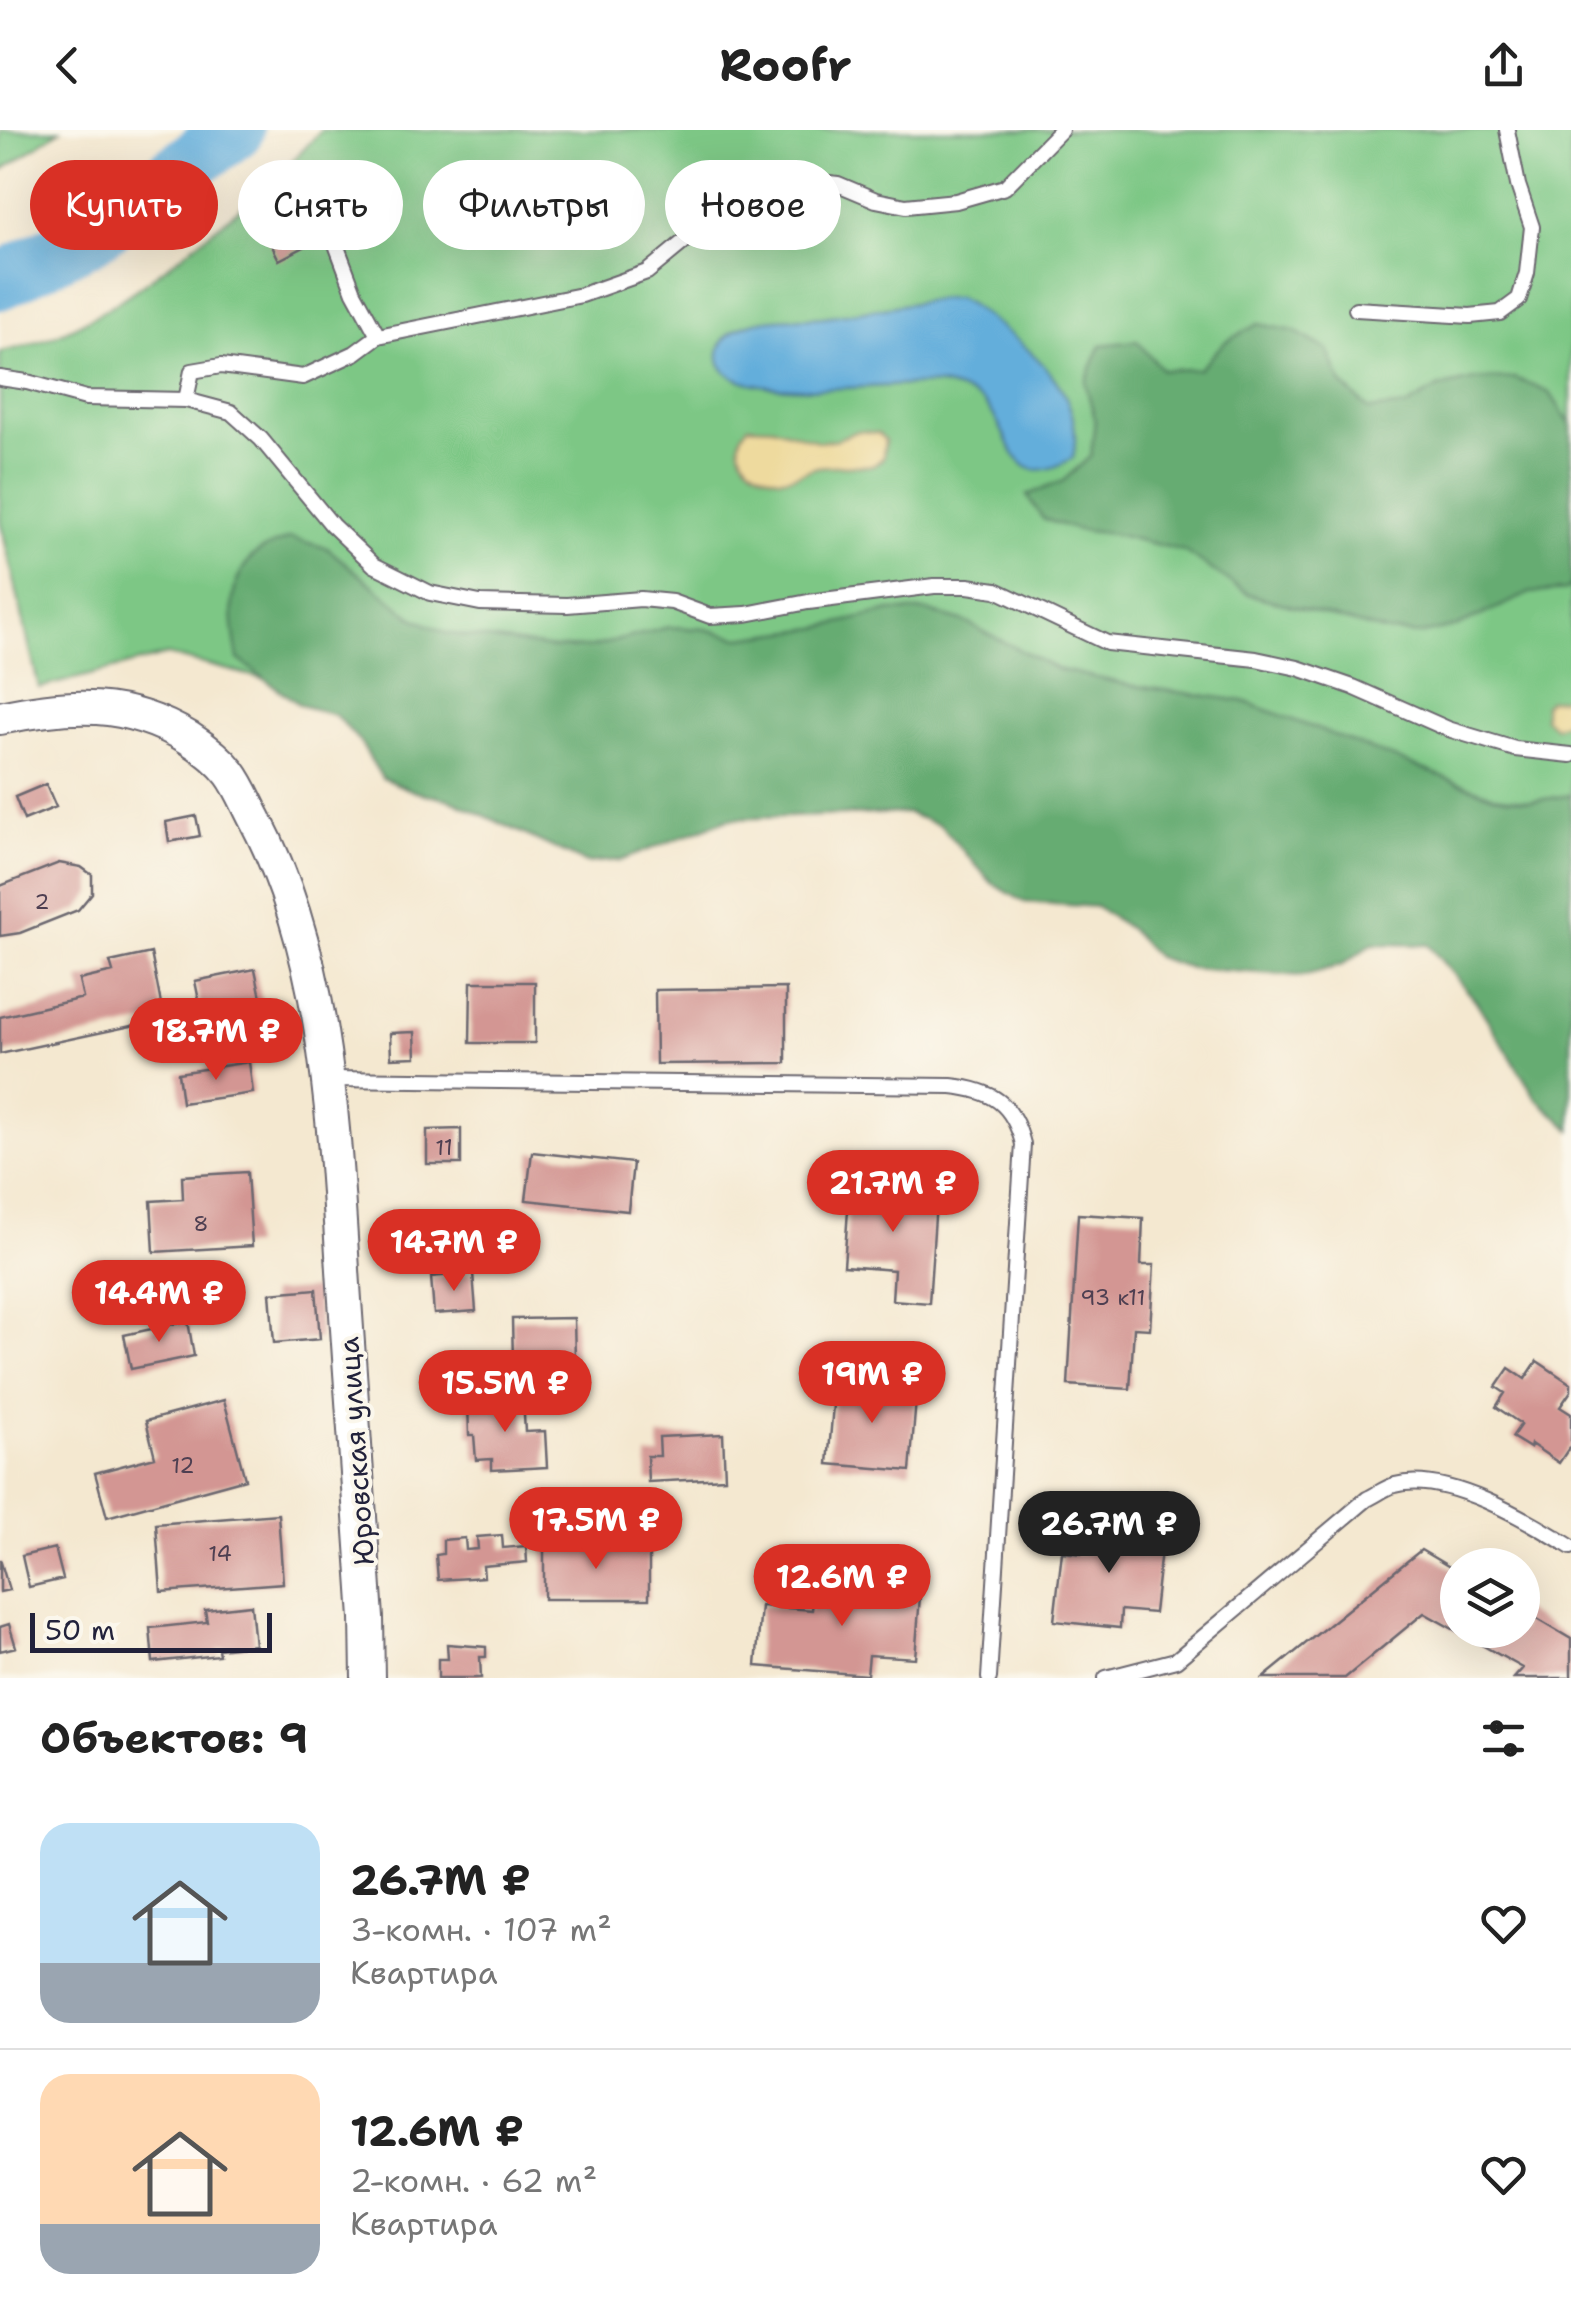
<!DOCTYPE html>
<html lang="ru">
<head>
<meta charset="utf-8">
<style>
  body { margin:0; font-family:"Shantell Sans",sans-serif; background:#f6f6f6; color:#222; height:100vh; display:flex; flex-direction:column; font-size:38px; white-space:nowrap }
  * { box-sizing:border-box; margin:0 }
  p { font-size:32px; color:#767676 }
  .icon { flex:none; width:55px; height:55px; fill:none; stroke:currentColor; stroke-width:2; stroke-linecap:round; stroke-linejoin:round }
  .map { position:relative; height:1548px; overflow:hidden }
  .drawer { display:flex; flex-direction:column; background:#fff; flex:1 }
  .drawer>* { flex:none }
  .hud { position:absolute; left:30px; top:30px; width:1000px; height:90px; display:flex; gap:20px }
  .fabs { position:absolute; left:1440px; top:1418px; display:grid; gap:20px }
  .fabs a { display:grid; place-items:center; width:100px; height:100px; border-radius:50%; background:#fff; box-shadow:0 10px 40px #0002; font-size:50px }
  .scale { position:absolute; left:30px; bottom:25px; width:242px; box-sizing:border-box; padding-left:10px; border:5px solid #22223b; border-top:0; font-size:28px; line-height:35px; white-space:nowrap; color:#22223b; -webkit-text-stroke:8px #fbf7ec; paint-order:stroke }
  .price { position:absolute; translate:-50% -85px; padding:0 22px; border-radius:35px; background:#d93025; color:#fff; font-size:32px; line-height:65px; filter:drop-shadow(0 2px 5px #0008) }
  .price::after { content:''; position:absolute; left:50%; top:60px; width:30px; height:22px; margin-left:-15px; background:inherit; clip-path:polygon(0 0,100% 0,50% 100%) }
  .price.selected { background:#222; color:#fff }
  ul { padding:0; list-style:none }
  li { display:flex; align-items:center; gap:30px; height:250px; padding:0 40px }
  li+li { border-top:2px solid #e0e0e0 }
  li span { display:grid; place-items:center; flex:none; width:280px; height:200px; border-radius:30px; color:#555 }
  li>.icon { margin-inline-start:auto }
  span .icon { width:120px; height:120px; fill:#fffc; stroke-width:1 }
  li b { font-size:42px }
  h2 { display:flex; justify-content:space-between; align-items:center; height:120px; padding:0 40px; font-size:42px }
  .tag { padding:0 35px; border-radius:45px; background:#fff; box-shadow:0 10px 40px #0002; font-size:35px; line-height:90px }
  .tag.selected { background:#d93025; color:#fff }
  header { display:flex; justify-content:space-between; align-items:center; height:130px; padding:0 40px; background:#fff; font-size:45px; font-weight:700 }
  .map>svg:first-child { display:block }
</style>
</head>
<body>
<header><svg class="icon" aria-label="back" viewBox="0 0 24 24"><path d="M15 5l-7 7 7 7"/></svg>Roofr<svg class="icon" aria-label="share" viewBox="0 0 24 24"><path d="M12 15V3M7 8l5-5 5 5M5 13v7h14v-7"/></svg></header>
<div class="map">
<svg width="1571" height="1548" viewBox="0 0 1571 1548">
  <rect width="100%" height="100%" fill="#fbf7ec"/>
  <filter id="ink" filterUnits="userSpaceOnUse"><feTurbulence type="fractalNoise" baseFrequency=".01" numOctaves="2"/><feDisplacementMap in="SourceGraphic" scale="20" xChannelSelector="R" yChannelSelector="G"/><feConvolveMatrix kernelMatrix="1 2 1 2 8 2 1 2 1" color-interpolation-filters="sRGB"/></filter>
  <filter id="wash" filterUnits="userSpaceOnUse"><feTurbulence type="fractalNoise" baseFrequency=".0048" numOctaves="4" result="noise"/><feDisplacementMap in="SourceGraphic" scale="40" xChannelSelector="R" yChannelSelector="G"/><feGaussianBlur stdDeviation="2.25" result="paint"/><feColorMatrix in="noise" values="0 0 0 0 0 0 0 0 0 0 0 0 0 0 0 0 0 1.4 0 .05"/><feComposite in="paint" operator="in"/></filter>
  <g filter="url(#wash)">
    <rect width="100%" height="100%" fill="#f4e8d0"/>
    <path fill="#7dc785" stroke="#507460" stroke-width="2.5" d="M0 0H60L0 42Z
      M321 0H1571V690L796 679 167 525 39 558 0 390V222C81 207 144 155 207 105 250 70 285 43 321 0Z"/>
    <path fill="#66ac72" stroke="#446756" stroke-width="2.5" d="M1258 194 1294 201 1328 220 1342 254 1369 280 1407 276 1438 258 1475 250 1515 248 1550 263 1571 295V455L1566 460 1530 463 1458 496 1422 504 1387 502 1248 464 1184 421 1113 404 1078 400 1043 389 1027 365 1063 351 1091 326 1095 289 1085 252 1101 215 1137 211 1162 240 1199 239 1225 212Z
      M290 408 327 418 413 488 446 503 554 518 592 517 669 497 705 499 740 508 817 498 891 481H927L965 492 1057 539 1129 555 1243 571 1494 666 1531 671 1571 665V1000L1536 968 1476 871 1428 815 1372 814 1342 835 1303 846 1190 838 1156 827 1128 798 1097 777 1024 772 992 753 940 695 907 683 728 689 622 730 586 733 451 670 416 662 382 648 360 612 335 585 300 575 238 529C231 492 225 454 254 425 263 417 279 413 290 408Z"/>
    <path fill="#eeda9e" stroke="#887e6c" stroke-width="2.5" d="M604 65 621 73C627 91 623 102 609 115 587 118 542 110 543 82L557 73Z
      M748 296 773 297 820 312 838 309 857 301 878 303 885 310 883 328 873 336C863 336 827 335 818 337 805 340 794 349 780 348 753 345 725 321 748 296Z
      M1571 567V590L1555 597 1544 588V574L1549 570Z"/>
    <path fill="#63aedb" stroke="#42688b" stroke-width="2.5" d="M945 168H957L969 174C1020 212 1088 254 1073 328 1012 363 1016 314 988 277 980 265 954 258 940 255 906 249 701 283 720 218 723 208 732 201 741 197 767 185 797 190 824 187 865 182 905 174 945 168Z"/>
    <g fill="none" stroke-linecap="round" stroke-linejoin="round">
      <path stroke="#63aedb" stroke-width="58" d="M0 151 90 106 235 0"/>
    </g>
    <g id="blocks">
      <path fill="#d39693" d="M293 85 308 115 279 130 264 100Z
        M46 654 56 677 24 690 15 667Z
        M196 686 200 706 169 712 166 692Z
        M59 733 81 737 92 745V763L78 780 20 803 0 806V756Z
        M151 823 164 889 0 924V887L83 868 79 850 113 842 110 832Z
        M255 839 262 872 202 885 195 851Z
        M471 852H535V913H470Z
        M786 858V933L656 934 655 860Z
        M415 902 416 927 391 928 390 903Z
        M249 932 253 963 182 973 178 943Z
        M461 999V1034H427V1000Z
        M532 1022 633 1033 628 1081 526 1070Z
        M247 1042 252 1116 154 1122 151 1071 183 1069 182 1046Z
        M850 1052 937 1058 929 1173 892 1170 894 1140 844 1136Z
        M1078 1084 1143 1088 1141 1135H1154L1150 1199 1134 1198 1130 1259 1068 1255Z
        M473 1143 476 1181 434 1184 431 1147Z
        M316 1159 320 1209 274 1213 270 1163Z
        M574 1188 575 1230 513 1231 512 1189Z
        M188 1191 194 1226 131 1239 124 1205Z
        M1537 1231 1571 1254V1261L1560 1277 1571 1284V1315L1559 1333 1531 1314 1530 1318 1512 1307 1521 1294 1496 1277 1505 1263 1496 1257 1509 1238 1525 1249Z
        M835 1251 917 1258 910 1341 828 1334Z
        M523 1268 525 1302 545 1301 547 1337 492 1340V1329L476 1330 474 1305H469L468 1271Z
        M224 1270 245 1349 107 1387 95 1343 155 1327 146 1291Z
        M723 1304 725 1348 648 1352 647 1326H660L659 1307Z
        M278 1384 283 1453 161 1462 156 1394Z
        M1084 1394 1163 1402 1154 1483 1121 1480 1120 1498 1054 1491 1062 1422 1081 1424Z
        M502 1405 503 1418 526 1416 527 1432 483 1436 484 1447 438 1450 436 1425 443 1424V1410L465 1408 466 1420 478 1419 477 1407Z
        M544 1415H649V1469H544Z
        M55 1418 63 1449 29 1457 22 1426Z
        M1421 1420 1458 1442V1500H1522V1480L1571 1509V1548H1514L1523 1538 1424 1483 1345 1548H1263Z
        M0 1429 9 1460 0 1462Z
        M853 1448 921 1454 915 1528 869 1525 867 1545 756 1536 761 1476 812 1480 814 1464 851 1467Z
        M251 1475 255 1515 218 1519 219 1525 153 1532 150 1498 207 1492 205 1480Z
        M9 1494 16 1517 0 1521V1497Z
        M447 1514 486 1517V1527H480L481 1548H438V1529H448Z"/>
    </g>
  </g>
  <g filter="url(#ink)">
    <use href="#blocks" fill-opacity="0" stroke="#6c676f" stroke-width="2.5"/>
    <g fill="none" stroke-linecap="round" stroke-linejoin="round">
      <g stroke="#6c676f" stroke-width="18">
        <path id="service" d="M337 117 354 162 378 206
          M1356 179 1470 186 1500 183 1519 169 1527 143 1532 97 1518 55 1507 0
          M0 248 27 252 86 268 186 270 231 282 261 309 332 395 374 435 430 463 480 473 567 475 641 469 672 472 710 486 746 484 808 472 934 456H968L996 460 1107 513 1256 529 1298 538 1353 557 1448 599 1515 619 1571 625
          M186 270 192 241 221 236 303 247 355 223 378 206 582 165 647 142 714 87 760 64 802 50 838 54 876 70 906 76 956 71 1005 57 1061 0
          M327 949 951 956C992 960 1013 973 1023 1014L989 1548
          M1106 1548 1176 1530 1367 1369C1376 1365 1386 1357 1395 1355 1446 1341 1528 1390 1571 1417"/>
      </g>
      <g stroke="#6c676f" stroke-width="36">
        <path id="tertiary" d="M0 588C70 573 126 570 189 608 203 617 220 630 230 643 240 656 247 674 255 689 331 834 334 1010 345 1170 353 1276 360 1382 367 1488L368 1548"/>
      </g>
      <use href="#service" stroke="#fff" stroke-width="14"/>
      <use href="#tertiary" stroke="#fff" stroke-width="32"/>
    </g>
  </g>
  <g text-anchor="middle" stroke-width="8" stroke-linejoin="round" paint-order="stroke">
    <g font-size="22" fill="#4e3f51">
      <text x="42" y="779">2</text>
      <text x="444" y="1025">11</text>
      <text x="201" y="1101">8</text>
      <text x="1113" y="1175">93 к11</text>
      <text x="183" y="1343">12</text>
      <text x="220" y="1431">14</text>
    </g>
    <g font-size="28" fill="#22223b" stroke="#fbf7ec">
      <text transform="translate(356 1321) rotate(-94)" y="10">Юровская улица</text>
    </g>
  </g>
</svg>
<div class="fabs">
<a><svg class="icon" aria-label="layers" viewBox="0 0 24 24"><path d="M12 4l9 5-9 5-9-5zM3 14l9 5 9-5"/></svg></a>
</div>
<div class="scale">50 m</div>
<b class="price" style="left:216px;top:953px">18.7M ₽</b>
<b class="price" style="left:893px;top:1105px">21.7M ₽</b>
<b class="price" style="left:454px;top:1164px">14.7M ₽</b>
<b class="price" style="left:159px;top:1215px">14.4M ₽</b>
<b class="price" style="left:872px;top:1296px">19M ₽</b>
<b class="price" style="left:505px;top:1305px">15.5M ₽</b>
<b class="price" style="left:596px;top:1442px">17.5M ₽</b>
<b class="price selected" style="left:1109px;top:1446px">26.7M ₽</b>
<b class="price" style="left:842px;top:1499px">12.6M ₽</b>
<div class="hud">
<a class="tag selected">Купить</a>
<a class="tag">Снять</a>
<a class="tag">Фильтры</a>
<a class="tag">Новое</a>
</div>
</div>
<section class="drawer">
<h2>Объектов: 9<svg class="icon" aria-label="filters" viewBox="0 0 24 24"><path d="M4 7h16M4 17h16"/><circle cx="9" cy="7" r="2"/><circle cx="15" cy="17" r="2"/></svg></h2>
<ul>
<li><span style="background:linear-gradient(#bfe0f5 70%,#9aa5b1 0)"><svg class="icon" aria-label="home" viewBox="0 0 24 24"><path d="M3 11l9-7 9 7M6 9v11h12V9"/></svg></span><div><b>26.7M ₽</b><p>3-комн. · 107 m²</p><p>Квартира</p></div><svg class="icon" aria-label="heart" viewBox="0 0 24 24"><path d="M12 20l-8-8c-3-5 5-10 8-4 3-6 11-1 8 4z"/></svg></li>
<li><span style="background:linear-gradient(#ffd9b3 75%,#9aa5b1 0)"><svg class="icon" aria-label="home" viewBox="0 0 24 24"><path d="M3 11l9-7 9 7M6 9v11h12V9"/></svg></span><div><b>12.6M ₽</b><p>2-комн. · 62 m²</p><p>Квартира</p></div><svg class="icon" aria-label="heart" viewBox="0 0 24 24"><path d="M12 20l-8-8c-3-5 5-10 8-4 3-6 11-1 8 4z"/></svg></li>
</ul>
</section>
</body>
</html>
